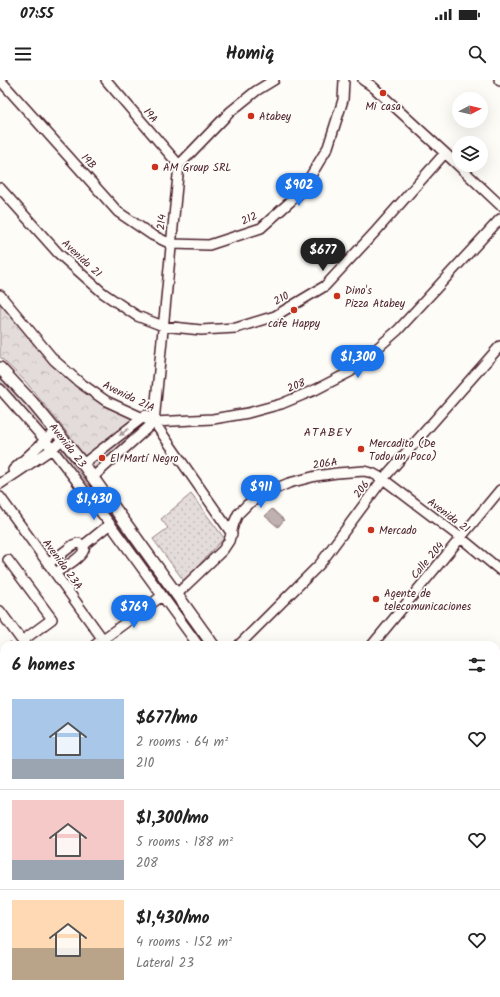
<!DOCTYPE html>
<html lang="en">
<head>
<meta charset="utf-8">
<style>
  body { margin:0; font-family:Kalam,sans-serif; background:#f6f6f6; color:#222; height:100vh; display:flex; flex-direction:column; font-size:15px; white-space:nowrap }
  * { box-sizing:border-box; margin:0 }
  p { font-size:13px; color:#767676 }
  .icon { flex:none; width:22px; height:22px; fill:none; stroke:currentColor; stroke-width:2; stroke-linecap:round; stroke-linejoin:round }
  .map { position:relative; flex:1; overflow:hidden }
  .details { position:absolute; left:0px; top:561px; width:500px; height:356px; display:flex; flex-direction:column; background:#fff; border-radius:12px 12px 0 0; box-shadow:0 4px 16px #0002 }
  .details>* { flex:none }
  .needle { width:26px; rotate:83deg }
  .fabs { position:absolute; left:452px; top:12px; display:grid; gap:8px }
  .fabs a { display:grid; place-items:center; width:36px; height:36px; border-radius:50%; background:#fff; box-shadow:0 4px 16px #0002; font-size:20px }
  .price { position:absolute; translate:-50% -34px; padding:0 9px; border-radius:14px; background:#1a73e8; color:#fff; font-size:13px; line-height:26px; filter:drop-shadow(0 1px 2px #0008) }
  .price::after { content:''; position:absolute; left:50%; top:24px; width:12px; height:9px; margin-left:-6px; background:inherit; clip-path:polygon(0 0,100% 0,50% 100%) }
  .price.on { background:#222; color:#fff }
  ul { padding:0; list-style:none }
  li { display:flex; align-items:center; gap:12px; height:100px; padding:0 12px }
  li+li { border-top:1px solid #e0e0e0 }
  li span { display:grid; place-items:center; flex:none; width:112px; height:80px; border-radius:0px; color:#555 }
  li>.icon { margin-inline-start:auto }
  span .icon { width:48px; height:48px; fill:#fffc; stroke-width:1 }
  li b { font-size:17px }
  h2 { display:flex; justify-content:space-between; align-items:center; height:48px; padding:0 12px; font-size:17px }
  .status { display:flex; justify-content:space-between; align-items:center; height:28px; padding:0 20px; background:#fff; direction:ltr }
  .status svg { height:11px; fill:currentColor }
  header { display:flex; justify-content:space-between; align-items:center; height:52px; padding:0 12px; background:#fff; font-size:18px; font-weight:800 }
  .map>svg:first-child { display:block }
</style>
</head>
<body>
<div class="status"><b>07:55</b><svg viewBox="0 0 49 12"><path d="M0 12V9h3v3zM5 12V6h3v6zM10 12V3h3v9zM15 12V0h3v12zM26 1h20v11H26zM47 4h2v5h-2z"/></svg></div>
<header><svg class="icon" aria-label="menu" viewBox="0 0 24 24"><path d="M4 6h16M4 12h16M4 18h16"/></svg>Homiq<svg class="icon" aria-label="search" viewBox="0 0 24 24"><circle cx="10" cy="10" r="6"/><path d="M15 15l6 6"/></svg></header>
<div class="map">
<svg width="500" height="917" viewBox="0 0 500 917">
  <defs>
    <pattern id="grass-tufts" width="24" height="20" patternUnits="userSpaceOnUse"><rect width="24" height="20" fill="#e3dcda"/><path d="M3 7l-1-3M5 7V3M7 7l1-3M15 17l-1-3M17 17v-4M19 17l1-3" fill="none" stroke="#c4bcbb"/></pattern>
    <pattern id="forest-crowns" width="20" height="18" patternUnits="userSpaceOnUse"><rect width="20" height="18" fill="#e3dcda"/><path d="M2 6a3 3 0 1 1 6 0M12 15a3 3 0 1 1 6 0" fill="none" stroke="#c4bcbb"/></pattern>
    <pattern id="garden-dots" width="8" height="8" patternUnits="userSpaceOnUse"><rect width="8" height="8" fill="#e3dcda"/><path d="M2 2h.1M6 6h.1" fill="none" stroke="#c4bcbb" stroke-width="1.8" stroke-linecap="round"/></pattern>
    <pattern id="water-ripples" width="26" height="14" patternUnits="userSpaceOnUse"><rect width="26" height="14" fill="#c0b1b1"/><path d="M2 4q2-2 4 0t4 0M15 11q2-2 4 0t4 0" fill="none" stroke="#9e8f90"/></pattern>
  </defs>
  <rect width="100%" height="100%" fill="#fdfcf7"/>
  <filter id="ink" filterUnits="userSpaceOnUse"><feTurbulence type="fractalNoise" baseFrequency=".025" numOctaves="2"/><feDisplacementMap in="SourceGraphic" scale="8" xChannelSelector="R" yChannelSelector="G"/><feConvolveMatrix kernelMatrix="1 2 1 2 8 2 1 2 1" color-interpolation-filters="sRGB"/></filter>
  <g filter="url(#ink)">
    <path fill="#f0ece8" d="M496 809 500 812V917H487L484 913H496Z"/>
    <path fill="url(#grass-tufts)" stroke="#967e82" d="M0 294 49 348 44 352 0 302Z
      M144 341 149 344 95 392 89 383Z
      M63 370 207 565H202L59 372Z
      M0 782 4 785V913H85L84 917H0Z"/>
    <path fill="url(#forest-crowns)" stroke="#967e82" d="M0 219 78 305 133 338 85 377 69 355 25 301 0 277Z"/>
    <path fill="url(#garden-dots)" stroke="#967e82" d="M191 414 224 458 184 501 153 459 168 448 161 439Z"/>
    <path fill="url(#water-ripples)" stroke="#91777b" d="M272 429 284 440 278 447 265 436Z"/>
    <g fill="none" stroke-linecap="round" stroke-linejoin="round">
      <g stroke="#4a1f2b" stroke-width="12">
        <path id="minor" d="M0 0 118 132 152 155 171 164 209 165 261 148 301 112 328 67 343 20 344 0
          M106 0 179 85
          M363 0 372 6 445 73 500 125
          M499 0 500 1
          M0 108 58 173 103 213 137 236 163 246 201 250 236 248 275 236 325 206 376 151 445 73
          M0 215 54 280 79 302 106 321 143 338 154 342 213 339 248 333 281 324 317 309 350 292 398 250 500 139
          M0 309 45 360 110 444 198 565
          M154 342 232 454
          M83 384 146 335
          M13 390 56 350
          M92 398 154 342 179 85 230 32 256 11 274 0
          M0 404 52 369 63 359
          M0 417 107 565
          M84 465 110 444
          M8 480 52 539 22 561
          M48 484 73 465 78 463 84 465C88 475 63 488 55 493
          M177 514 223 470 229 461 234 443 238 434 248 424 270 411 289 403 316 396 337 393 364 391 372 393 383 399 461 458 500 490
          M0 531 25 565
          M95 565 162 516
          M239 565 320 484 383 399 500 266
          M372 565 500 410
          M496 594 500 589
          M0 634 4 631
          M0 648 4 653
          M0 686 4 688
          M0 729 4 732
          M496 767 500 763
          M0 771 4 774
          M447 913 449 917
          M92 917 93 913"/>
      </g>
      <g stroke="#4a1f2b" stroke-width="14">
        <path id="major" d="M0 288 32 322 83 384 213 565
          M467 913 471 917
          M484 913 487 917"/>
      </g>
      <path stroke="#4a1f2b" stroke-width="1.5" stroke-dasharray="1 3" stroke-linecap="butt" d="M7 565 12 561
        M0 571 4 567"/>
      <use href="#minor" stroke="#fdfcf7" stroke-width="9"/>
      <use href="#major" stroke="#fdfcf7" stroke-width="11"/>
    </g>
    <defs><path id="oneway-solid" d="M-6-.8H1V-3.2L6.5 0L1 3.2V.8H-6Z"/></defs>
    <use fill="#ac999b" href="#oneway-solid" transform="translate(124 352) rotate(143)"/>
  </g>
  <g fill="#c8321e" stroke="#fdfcf7" stroke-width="1.5">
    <circle cx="383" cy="13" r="4"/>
    <circle cx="251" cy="36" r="4"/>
    <circle cx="155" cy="87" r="4"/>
    <circle cx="337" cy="216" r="4"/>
    <circle cx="294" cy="230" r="4"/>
    <circle cx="361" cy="369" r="4"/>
    <circle cx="102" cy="378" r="4"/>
    <circle cx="371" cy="450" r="4"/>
    <circle cx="376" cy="519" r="4"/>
  </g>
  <g text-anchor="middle" stroke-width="3.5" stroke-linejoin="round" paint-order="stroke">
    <g font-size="11" fill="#4a1f2b" stroke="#fdfcf7" text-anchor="start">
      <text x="383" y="30" text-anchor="middle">Mi casa</text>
      <text x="259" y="40">Atabey</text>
      <text x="163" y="91">AM Group SRL</text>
      <text x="345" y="214">Dino's<tspan x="345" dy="13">Pizza Atabey</tspan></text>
      <text x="294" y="247" text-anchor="middle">cafe Happy</text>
      <text x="369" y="367">Mercadito (De<tspan x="369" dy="13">Todo un Poco)</tspan></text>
      <text x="110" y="382">El Martí Negro</text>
      <text x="379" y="454">Mercado</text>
      <text x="384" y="517">Agente de<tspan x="384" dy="13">telecomunicaciones</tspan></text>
    </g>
    <g font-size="11" fill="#4a1f2b" stroke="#fdfcf7">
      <text transform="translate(151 35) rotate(50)" y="4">19A</text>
      <text transform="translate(89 81) rotate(48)" y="4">19B</text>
      <text transform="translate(249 138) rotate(-25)" y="4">212</text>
      <text transform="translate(161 142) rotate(-85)" y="4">214</text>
      <text transform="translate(82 178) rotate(43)" y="4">Avenida 21</text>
      <text transform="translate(281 218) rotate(-30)" y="4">210</text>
      <text transform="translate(296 305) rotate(-23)" y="4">208</text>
      <text transform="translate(129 316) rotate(26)" y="4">Avenida 21A</text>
      <text transform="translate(68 365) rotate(52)" y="4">Avenida 23</text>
      <text transform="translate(325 383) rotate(-8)" y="4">206A</text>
      <text transform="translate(361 409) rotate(-53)" y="4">206</text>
      <text transform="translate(449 435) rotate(37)" y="4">Avenida 21</text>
      <text transform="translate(427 480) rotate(-50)" y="4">Calle 204</text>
      <text transform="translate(63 484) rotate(54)" y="4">Avenida 23A</text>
    </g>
    <g font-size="12" letter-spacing="1" fill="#4a1f2b" stroke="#fdfcf7">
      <text x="328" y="356">ATABEY</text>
    </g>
  </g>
</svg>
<div class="fabs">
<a><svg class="needle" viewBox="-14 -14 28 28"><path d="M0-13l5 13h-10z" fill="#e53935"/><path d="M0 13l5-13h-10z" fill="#767676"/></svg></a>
<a><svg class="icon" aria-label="layers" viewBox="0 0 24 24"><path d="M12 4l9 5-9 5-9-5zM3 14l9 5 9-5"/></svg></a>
</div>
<b class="price" style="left:299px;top:127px">$902</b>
<b class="price on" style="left:323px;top:192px">$677</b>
<b class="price" style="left:358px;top:299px">$1,300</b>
<b class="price" style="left:261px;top:429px">$911</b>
<b class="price" style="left:94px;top:441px">$1,430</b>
<b class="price" style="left:134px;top:549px">$769</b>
<section class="details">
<h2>6 homes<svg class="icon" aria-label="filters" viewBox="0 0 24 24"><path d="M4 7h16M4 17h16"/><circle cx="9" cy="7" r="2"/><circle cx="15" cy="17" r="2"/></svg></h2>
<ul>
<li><span style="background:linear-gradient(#a9c7e8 75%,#9aa5b1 0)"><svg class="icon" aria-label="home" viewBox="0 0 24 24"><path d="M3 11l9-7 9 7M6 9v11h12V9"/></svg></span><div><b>$677/mo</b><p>2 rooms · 64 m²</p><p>210</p></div><svg class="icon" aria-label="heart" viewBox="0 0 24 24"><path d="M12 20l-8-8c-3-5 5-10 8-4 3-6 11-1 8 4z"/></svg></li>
<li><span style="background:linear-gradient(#f6c9c9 75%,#9aa5b1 0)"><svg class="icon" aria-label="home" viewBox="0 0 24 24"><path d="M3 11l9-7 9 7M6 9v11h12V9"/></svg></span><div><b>$1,300/mo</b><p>5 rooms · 188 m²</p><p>208</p></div><svg class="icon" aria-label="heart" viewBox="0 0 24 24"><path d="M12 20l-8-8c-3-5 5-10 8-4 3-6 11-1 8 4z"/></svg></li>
<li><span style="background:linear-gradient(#ffd9b3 60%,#b9a48a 0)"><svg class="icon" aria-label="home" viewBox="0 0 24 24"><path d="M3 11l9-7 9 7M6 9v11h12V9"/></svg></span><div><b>$1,430/mo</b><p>4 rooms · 152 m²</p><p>Lateral 23</p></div><svg class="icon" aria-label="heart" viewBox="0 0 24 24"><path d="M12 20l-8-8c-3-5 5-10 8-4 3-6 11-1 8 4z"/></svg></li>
</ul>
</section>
</div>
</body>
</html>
